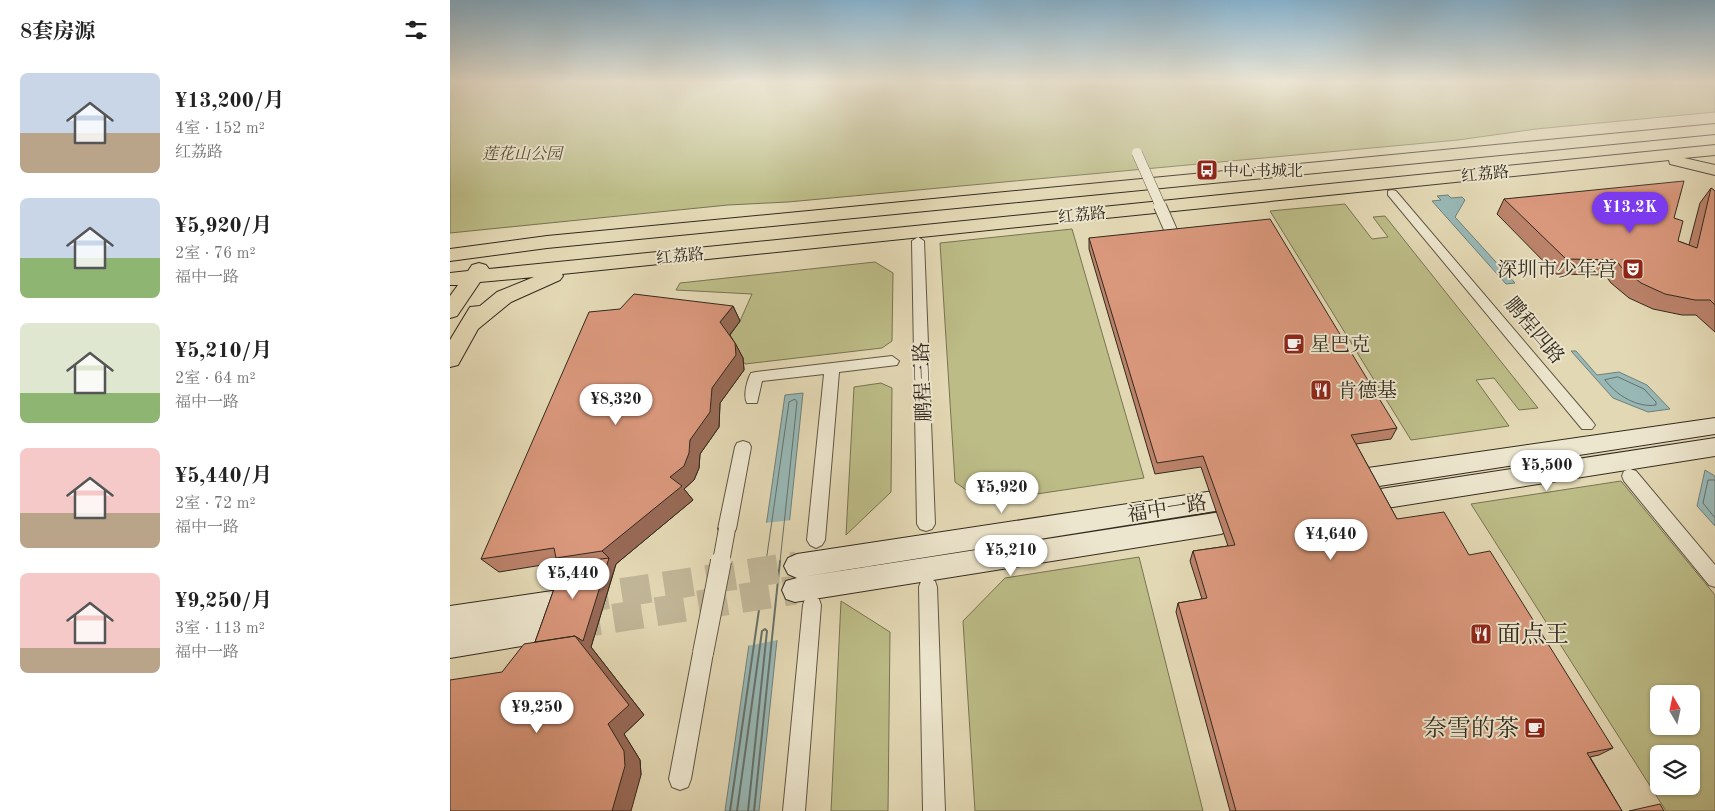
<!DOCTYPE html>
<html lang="zh">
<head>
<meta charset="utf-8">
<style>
  body { margin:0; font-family:"Old Standard TT","Noto Serif SC",serif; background:#f6f6f6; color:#222; height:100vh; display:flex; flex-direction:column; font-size:19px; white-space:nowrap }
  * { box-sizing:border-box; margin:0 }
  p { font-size:16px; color:#767676 }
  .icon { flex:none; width:28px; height:28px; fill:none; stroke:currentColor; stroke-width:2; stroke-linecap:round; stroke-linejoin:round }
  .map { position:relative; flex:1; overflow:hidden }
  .panel { display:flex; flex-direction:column; background:#fff; width:450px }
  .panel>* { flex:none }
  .needle { width:32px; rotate:351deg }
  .fabs { position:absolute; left:1200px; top:685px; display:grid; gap:10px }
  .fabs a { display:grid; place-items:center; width:50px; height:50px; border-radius:8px; background:#fff; box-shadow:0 1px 4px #0004; font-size:25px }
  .price { position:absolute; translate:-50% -42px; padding:0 11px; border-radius:18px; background:#fff; color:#222; font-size:16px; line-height:32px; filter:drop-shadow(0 1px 2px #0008) }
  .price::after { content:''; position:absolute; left:50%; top:30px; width:15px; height:11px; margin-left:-8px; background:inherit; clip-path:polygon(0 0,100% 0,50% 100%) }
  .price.active { background:#7c3aed; color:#fff }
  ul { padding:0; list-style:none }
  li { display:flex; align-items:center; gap:15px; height:125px; padding:0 20px }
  li span { display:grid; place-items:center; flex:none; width:140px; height:100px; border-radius:8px; color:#555 }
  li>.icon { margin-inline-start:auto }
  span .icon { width:60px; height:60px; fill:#fffc; stroke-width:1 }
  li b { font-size:21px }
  h2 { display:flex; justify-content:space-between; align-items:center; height:60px; padding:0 20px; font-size:21px }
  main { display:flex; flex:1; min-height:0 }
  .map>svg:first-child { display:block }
</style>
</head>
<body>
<main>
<section class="panel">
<h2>8套房源<svg class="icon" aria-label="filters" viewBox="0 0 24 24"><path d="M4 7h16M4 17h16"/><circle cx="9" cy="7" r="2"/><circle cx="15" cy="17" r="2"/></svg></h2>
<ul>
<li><span style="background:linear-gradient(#c9d6e8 60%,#b9a48a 0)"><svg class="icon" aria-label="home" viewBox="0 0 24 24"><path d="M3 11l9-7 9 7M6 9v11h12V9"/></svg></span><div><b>¥13,200/月</b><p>4室 · 152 m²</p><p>红荔路</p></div></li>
<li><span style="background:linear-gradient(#c9d6e8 60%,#8fb573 0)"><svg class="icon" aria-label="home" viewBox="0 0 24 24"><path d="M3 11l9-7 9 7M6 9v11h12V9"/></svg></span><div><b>¥5,920/月</b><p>2室 · 76 m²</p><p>福中一路</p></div></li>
<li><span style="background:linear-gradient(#dfe7d0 70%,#8fb573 0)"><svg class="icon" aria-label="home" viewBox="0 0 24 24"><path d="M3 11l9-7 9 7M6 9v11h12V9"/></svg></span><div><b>¥5,210/月</b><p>2室 · 64 m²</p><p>福中一路</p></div></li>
<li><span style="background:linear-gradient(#f6c9c9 65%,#b9a48a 0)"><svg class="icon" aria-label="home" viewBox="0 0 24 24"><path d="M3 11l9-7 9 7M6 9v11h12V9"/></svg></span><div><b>¥5,440/月</b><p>2室 · 72 m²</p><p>福中一路</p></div></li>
<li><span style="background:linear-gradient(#f6c9c9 75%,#b9a48a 0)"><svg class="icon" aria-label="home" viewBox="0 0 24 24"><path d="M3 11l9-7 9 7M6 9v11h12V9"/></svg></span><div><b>¥9,250/月</b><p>3室 · 113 m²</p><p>福中一路</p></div></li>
</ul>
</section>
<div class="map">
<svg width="1265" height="811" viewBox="0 0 1265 811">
  <rect width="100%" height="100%" fill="#e3d8b4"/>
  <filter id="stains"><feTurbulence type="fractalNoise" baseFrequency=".004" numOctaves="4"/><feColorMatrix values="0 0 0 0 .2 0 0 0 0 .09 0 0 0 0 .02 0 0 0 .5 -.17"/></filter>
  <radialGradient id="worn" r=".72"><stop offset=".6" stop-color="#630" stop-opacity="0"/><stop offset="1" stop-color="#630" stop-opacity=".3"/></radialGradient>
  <path fill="#bcbc87" stroke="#787353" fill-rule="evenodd" d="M0 82H1265V112L1086 129 1008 140 338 202 278 205 0 233Z
    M895 204 922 239 938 237 923 217 935 216 1088 408 1069 410 1044 378 1026 380 1059 426 961 440 820 211Z
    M622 229 694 478 533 502 505 482 490 243Z
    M425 262 443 273 442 341 432 348 295 364 278 337 290 321 302 294 226 290 230 283Z
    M431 383 442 388 441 492 396 535 404 387Z
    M1171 481 1265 595V811H1216L1021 504ZM1209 694H1241V726H1209ZM1209 754H1241V786H1209Z
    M689 557 753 811H525L513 621 555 578Z
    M391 601 440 632 438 811H381Z"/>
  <path fill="#98b8b6" stroke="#707f7a" d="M998 195 1001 198 1012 197 1015 200 1005 217 1065 283 1056 284 982 201 991 200 987 196Z
    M1121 351H1126L1147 375 1169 372 1197 385 1220 409 1198 412 1163 398Z
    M353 393 309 811H275L335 395Z
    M1255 470 1265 476V526L1247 506Z"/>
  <path fill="#e3d8b4" d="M342 520 328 640 296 646 314 523Z"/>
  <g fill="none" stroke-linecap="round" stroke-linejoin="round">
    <path stroke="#66716a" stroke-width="1" d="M1168 377 1194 389 1206 402V405C1187 408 1166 395 1155 380Z
      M1265 480H1258L1253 503 1265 518
      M316 562 339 402 345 399 347 402 330 562"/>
    <path stroke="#66716a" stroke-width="2" d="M280 811 316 561
      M287 811 312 631 315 629 317 631 298 811
      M304 811 330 561"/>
    <path stroke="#c0b596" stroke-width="29" stroke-dasharray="29 14" stroke-linecap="butt" d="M129 599 347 566
      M121 625 345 590"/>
    <g stroke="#5f5644" stroke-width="2">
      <path id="street" d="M942 190 946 191 1142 421 1145 425 1142 429H1132L938 195V191Z
        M468 237 474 241 485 524 482 529 476 531 470 529 467 524 462 241Z
        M442 356 449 361 447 365 389 372 375 540 372 545 366 548 360 545 357 540 374 374 312 381 307 403H297C293 396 297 380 301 373L306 372Z
        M293 441 299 443 301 447 286 529 283 534 277 537 271 534 268 529 285 447 287 443Z
        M1180 469 1186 471 1265 565V587L1259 585 1174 481 1172 476 1174 471Z
        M478 578 485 581 487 587 495 811H473L469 587 471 581Z
        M362 596 369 599 371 605 355 811H333L353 605 355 599Z
        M253 643 260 646 263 653 241 779 238 787 230 790 222 787 219 779 243 653 246 646Z"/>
    </g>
    <g stroke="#332a1f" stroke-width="2">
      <path id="secondary" d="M1265 418V434L897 491 889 488 885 481 889 474 897 471Z
        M1265 438V456L924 510 916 507 912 500 916 493 924 490Z
        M790 487 798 490 802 497 798 504 790 507 351 577 771 512 780 516 783 523 780 530 771 534 345 602 336 599 332 590 336 581 347 578 338 574 334 566 338 558 347 554Z
        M102 591 111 594 115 603 111 612 97 616 106 620 110 629 106 638 96 642 0 658V606Z"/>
    </g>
    <g stroke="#332a1f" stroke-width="2">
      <path id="primary" d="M1265 124V134L97 248 0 261V249L97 236Z
        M1265 145V155L1234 158 1265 165V175L1220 164 1219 160 112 274 113 276 110 280 61 302 28 329 8 365 0 367V340L20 307 30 306 47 292 84 277 30 282 7 316 0 318V296L8 285H0V273L18 271 22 265 29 263 36 265 39 269Z"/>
    </g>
    <use href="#street" fill="#ede6ce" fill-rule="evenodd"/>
    <use href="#secondary" fill="#ede6ce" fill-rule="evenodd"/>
    <use href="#primary" fill="#e3d8b4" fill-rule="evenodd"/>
    <g stroke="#5f5644" stroke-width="11" stroke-linecap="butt">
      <path id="street-bridge-far3" d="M687 153 711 207"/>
    </g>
    <g stroke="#5f5644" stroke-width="14" stroke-linecap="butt">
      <path id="street-bridge-far2" d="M710 206 725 240"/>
    </g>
    <g stroke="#5f5644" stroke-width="18" stroke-linecap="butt">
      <path id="street-bridge-far1" d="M271 562 277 529"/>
    </g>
    <g stroke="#5f5644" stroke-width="22" stroke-linecap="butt">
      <path id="street-bridge" d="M253 653 271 561"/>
    </g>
    <use href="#street-bridge-far3" stroke="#ede6ce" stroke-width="10"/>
    <use href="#street-bridge-far2" stroke="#ede6ce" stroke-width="12"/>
    <use href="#street-bridge-far1" stroke="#ede6ce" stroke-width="16"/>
    <use href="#street-bridge" stroke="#ede6ce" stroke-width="20"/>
  </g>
  <path fill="#bb826a" stroke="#332a1f" d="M1261 188 1265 191V332L1246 315H1232L1203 309 1179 298 1161 283 1155 275 1106 274 1047 214 1054 199 1228 241 1239 245 1250 203Z
    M639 238 947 428 941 439 906 444 947 519 1019 555 1163 748 1149 755 1140 757 1172 811H780L726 612 728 603 752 599 740 561 743 551 778 546 751 467 705 474 639 249Z
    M283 306 290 321 280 335 285 343 293 358 294 370 270 403 269 427 250 454 249 468 244 480 234 489 243 500 166 564 141 647 194 715 174 734 190 760 191 775 52 672 85 642 113 564 111 562 49 572 31 559Z"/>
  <path fill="#986a56" stroke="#332a1f" d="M283 306 290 321 278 337 270 322Z
    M285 343 293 358 294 370 270 403 269 427 250 454 249 468 244 480 234 489 243 500 166 564 141 647 194 715 174 734 190 760 191 775 181 811H162L158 724 125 636 159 558 152 551 220 477 240 440 262 388Z"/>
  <path fill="#d9977b" stroke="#332a1f" d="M1234 181 1224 218 1233 221 1228 241 1247 248 1261 188 1265 191V305L1260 300H1245L1215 294 1191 283 1172 268 1166 260 1116 259 1054 199Z
    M820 219 947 428 901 435 947 519 994 512 1019 555 1040 551 1163 748 1137 753 1172 811H786L728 603 757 598 743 551 785 545 753 456 707 463 639 238Z
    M184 294 283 306 270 322 285 343 286 355 262 388 260 412 240 440 239 453 234 466 220 477 232 486 152 551 106 558 104 548 31 559 139 312 170 309Z
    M159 558 133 641 125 636 85 642 113 564Z
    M125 636 179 705 158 724 174 751 175 766 162 811H0V680L52 672 74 644Z
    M1210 804 1214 811H1179Z"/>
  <linearGradient id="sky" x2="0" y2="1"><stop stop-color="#88b6d4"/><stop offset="0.42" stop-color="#f2eddd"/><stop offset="1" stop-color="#f2eddd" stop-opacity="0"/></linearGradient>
  <rect width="1265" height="195" fill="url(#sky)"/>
  <defs>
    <g id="bus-square" transform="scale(1.125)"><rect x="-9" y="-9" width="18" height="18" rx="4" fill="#8f2418" stroke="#ede6ce"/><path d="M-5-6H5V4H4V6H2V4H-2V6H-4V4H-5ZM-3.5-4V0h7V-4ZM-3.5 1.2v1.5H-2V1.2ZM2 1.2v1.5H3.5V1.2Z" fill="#fff"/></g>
    <g id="theatre-square" transform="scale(1.125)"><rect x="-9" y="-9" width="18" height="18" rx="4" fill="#8f2418" stroke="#ede6ce"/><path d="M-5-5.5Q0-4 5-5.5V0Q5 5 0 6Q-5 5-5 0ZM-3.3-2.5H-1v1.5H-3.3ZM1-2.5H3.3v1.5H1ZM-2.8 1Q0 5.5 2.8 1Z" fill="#fff"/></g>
    <g id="cafe-square" transform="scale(1.125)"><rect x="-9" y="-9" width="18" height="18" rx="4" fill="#8f2418" stroke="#ede6ce"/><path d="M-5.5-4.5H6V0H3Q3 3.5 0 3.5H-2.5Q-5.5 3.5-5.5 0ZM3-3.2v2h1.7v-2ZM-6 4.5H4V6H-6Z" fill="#fff"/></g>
    <g id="restaurant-square" transform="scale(1.125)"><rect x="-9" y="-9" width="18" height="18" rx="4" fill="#8f2418" stroke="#ede6ce"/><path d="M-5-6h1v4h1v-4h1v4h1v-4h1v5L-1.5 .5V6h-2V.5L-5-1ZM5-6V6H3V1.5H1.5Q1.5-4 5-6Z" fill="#fff"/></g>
  </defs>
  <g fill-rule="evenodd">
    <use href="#bus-square" x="757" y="170"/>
    <use href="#theatre-square" x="1183" y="269"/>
    <use href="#cafe-square" x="844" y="344"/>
    <use href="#restaurant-square" x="871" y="390"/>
    <use href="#restaurant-square" x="1031" y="634"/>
    <use href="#cafe-square" x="1085" y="728"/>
  </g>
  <g text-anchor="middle" stroke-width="4" stroke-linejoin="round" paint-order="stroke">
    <g font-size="16" font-style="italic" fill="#554e39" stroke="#ede6ce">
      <text x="72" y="159">莲花山公园</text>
    </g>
    <g font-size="16" fill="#332a1f" stroke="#ede6ce" text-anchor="start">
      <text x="773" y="176">中心书城北</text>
    </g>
    <g font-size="16" fill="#332a1f" stroke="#ede6ce">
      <text transform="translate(1035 173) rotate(-6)" y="6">红荔路</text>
      <text transform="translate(632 214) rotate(-6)" y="6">红荔路</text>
      <text transform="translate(230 255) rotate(-6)" y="6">红荔路</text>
    </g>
    <g font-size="20" fill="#332a1f" stroke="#ede6ce" text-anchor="start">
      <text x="1167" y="276" text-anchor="end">深圳市少年宫</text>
      <text x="860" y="351">星巴克</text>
      <text x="887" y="397">肯德基</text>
    </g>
    <g font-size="20" fill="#332a1f" stroke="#ede6ce">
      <text transform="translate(1085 330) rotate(50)" y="7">鹏程四路</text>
      <text transform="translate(472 382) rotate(-92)" y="7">鹏程三路</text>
      <text transform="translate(717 508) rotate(-9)" y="7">福中一路</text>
    </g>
    <g font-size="24" fill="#332a1f" stroke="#ede6ce" text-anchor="start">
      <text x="1047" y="642">面点王</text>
      <text x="1069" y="736" text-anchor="end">奈雪的茶</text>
    </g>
  </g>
  <rect width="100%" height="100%" filter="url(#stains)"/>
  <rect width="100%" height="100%" fill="url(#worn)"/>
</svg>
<div class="fabs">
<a><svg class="needle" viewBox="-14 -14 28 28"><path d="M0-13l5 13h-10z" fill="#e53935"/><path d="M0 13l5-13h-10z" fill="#767676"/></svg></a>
<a><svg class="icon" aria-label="layers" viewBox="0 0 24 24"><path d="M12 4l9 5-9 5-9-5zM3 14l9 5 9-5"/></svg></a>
</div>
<b class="price active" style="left:1180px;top:234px">¥13.2K</b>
<b class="price" style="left:166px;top:426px">¥8,320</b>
<b class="price" style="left:1097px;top:492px">¥5,500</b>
<b class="price" style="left:552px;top:514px">¥5,920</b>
<b class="price" style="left:881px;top:561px">¥4,640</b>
<b class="price" style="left:561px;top:577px">¥5,210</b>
<b class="price" style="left:123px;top:600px">¥5,440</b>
<b class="price" style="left:87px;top:734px">¥9,250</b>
</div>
</main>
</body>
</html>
